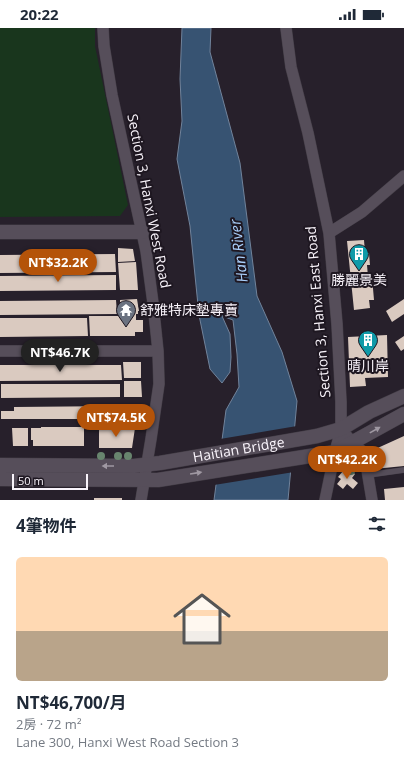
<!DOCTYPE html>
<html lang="zh-TW">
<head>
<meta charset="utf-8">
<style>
  body { margin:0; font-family:"Open Sans","Noto Sans TC",sans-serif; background:#f6f6f7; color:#1f2937; height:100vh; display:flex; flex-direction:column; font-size:15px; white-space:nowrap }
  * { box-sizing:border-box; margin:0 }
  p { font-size:13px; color:#747a83 }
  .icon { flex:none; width:22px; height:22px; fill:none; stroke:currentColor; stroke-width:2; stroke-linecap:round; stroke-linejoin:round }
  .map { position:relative; height:472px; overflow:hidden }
  .side { display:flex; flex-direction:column; background:#fff; flex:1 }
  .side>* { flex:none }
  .scale { position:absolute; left:12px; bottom:10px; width:76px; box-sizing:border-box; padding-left:4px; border:2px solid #f8f3fa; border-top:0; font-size:11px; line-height:14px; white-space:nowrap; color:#f8f3fa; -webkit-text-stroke:3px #1e1721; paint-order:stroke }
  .price { position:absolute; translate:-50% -34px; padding:0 9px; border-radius:14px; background:#b45309; color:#fff; font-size:13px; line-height:26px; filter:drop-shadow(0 1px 2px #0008) }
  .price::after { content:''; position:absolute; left:50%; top:24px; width:12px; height:9px; margin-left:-6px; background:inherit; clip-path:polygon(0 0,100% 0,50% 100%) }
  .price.current { background:#222; color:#fff }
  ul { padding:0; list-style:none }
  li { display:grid; align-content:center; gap:8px; height:212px; padding:0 16px }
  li+li { border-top:1px solid #e0e1e3 }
  li span { display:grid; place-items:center; height:124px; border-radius:6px; color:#555 }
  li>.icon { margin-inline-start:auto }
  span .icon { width:72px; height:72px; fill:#fffc; stroke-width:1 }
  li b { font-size:17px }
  h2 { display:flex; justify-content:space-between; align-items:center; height:48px; padding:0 16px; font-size:17px }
  .status { display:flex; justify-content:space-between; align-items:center; height:28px; padding:0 20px; background:#fff; direction:ltr }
  .status svg { height:11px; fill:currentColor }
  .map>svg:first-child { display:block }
</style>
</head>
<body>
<div class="status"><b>20:22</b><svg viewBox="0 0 49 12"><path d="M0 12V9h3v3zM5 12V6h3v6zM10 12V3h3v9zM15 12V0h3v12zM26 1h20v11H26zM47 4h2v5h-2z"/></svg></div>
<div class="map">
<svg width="404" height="472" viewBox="0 0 404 472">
  <rect width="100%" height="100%" fill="#27202b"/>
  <path fill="#19361d" d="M0 0H95V18L128 177 120 188 0 189Z"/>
  <path fill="#375372" stroke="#71839b" d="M182 0H211L210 24 240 135 257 268 282 324 297 373 288 472H214L226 382 239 359 237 326 233 292 222 288 230 306 231 329 230 344 222 355 210 341 199 287 190 198 177 131 182 93 180 51Z"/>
  <path fill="#27202b" d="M297 398 294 444 214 457 220 411Z"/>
  <path fill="#dacac0" d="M364 212 365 225H369L370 237H367L368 249H372L374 272H369L370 280 354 282 347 213Z
    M118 220 133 221 135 233 118 234Z
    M115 226 116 244 0 245V227Z
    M136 234 138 262H120L118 235Z
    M116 247V262L0 263V248Z
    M137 271 139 283H138V286H136V292H143V304H135V308H90L89 288H124V290H127L129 286H120V272Z
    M404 271V286L392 294 386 283Z
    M116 272 117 286 0 287V273Z
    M0 290H87L88 308 0 309Z
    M387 307 388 349 365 350 366 358 350 359 348 309Z
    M404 308V321L401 323 395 314Z
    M123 334H141V350H124Z
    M0 337H121L122 352 0 353Z
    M124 353H141L142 369H124Z
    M1 356H120V369L1 370Z
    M123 377H140V393H123Z
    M120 378 121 391H1V383H14V379Z
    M41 399H84V418H33V412H31V400H41Z
    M12 400H28V418H13Z
    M99 400H135L132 420H99Z
    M404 408V438L374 441 371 423Z
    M349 441 355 446 352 450 358 455 353 461 347 456 343 461 337 456 341 451 338 449 343 443 346 445Z
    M404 459V472H385L384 461Z
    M94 470H122V472H94Z"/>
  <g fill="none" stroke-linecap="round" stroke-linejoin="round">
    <g stroke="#433d46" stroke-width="6">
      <path id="service" d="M368 447 404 442"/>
    </g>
    <g stroke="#433d46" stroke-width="12">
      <path id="minor" d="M103 0 104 18 112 67 146 223 153 275 158 323 159 356 151 411 141 472
        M286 0 291 39 308 105 329 205 337 296 341 374V401L335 424 325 472
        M329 205 362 184 404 148
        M0 323H158
        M341 401 352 414 361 422 365 430 372 472"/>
    </g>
    <g stroke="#433d46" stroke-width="15">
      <g id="tertiary">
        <path d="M0 204H142"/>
        <path id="s1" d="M0 437 134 438 160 435 317 408 341 401 369 384 404 368"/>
        <path d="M0 451 158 452 335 424 404 386"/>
      </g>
    </g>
    <use href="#service" stroke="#564e5a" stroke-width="5.5"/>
    <use href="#minor" stroke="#564e5a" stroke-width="11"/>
    <use href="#tertiary" stroke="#564e5a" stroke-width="14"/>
  </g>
  <g fill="#68856e">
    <circle cx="101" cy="428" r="4"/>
    <circle cx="118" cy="428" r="4"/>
    <circle cx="128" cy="428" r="4"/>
    <circle cx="351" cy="443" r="4"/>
  </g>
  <defs><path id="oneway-solid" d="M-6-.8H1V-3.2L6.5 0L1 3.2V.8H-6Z"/></defs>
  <g fill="#9f98a2">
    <use href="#oneway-solid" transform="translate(375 402) rotate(-29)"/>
    <use href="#oneway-solid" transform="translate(108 438) rotate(-180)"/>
    <use href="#oneway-solid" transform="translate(196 445) rotate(-9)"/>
  </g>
  <defs>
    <g id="building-pin" transform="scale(1)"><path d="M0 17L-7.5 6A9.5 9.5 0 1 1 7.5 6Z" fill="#0f9aa8" stroke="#1e1721"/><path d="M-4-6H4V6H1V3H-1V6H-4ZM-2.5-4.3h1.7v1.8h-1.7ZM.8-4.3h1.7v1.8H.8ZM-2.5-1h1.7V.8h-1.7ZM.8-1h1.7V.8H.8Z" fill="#fff"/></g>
    <g id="temple-pin" transform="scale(1)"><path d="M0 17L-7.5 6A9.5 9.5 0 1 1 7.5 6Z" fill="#6b7280" stroke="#1e1721"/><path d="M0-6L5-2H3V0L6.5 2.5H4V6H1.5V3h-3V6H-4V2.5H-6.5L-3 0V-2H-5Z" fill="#fff"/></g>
  </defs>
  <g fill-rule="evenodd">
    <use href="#building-pin" x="359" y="226"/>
    <use href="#temple-pin" x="126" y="282"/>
    <use href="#building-pin" x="368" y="312"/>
  </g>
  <g text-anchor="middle" stroke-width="4" stroke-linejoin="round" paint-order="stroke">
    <g font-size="14" fill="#f8f3fa" stroke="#1e1721">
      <text transform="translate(149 173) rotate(79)" y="5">Section 3, Hanxi West Road</text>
      <text transform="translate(318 284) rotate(-95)" y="5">Section 3, Hanxi East Road</text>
      <text dy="5" stroke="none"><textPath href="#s1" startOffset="240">Haitian Bridge</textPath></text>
    </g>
    <g font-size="14" fill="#f8f3fa" stroke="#1e1721">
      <text x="359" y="257">勝麗景美</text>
      <text x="140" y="287" text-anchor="start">舒雅特床墊專賣</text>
      <text x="368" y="343">晴川岸</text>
    </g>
    <g font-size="15" font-style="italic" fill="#aacffb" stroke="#1e1721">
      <text transform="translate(239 223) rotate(-97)" y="5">Han River</text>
    </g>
  </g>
</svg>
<div class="scale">50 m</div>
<b class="price" style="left:58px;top:255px">NT$32.2K</b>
<b class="price current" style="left:60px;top:345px">NT$46.7K</b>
<b class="price" style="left:116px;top:410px">NT$74.5K</b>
<b class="price" style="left:347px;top:452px">NT$42.2K</b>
</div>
<section class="side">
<h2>4筆物件<svg class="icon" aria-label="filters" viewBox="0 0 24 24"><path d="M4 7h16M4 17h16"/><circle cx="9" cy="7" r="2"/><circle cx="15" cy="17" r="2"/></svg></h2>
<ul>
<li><span style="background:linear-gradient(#ffd9b3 60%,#b9a48a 0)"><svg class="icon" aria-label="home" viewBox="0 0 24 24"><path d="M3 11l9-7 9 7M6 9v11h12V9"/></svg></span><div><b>NT$46,700/月</b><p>2房 · 72 m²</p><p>Lane 300, Hanxi West Road Section 3</p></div></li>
</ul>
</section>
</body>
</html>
